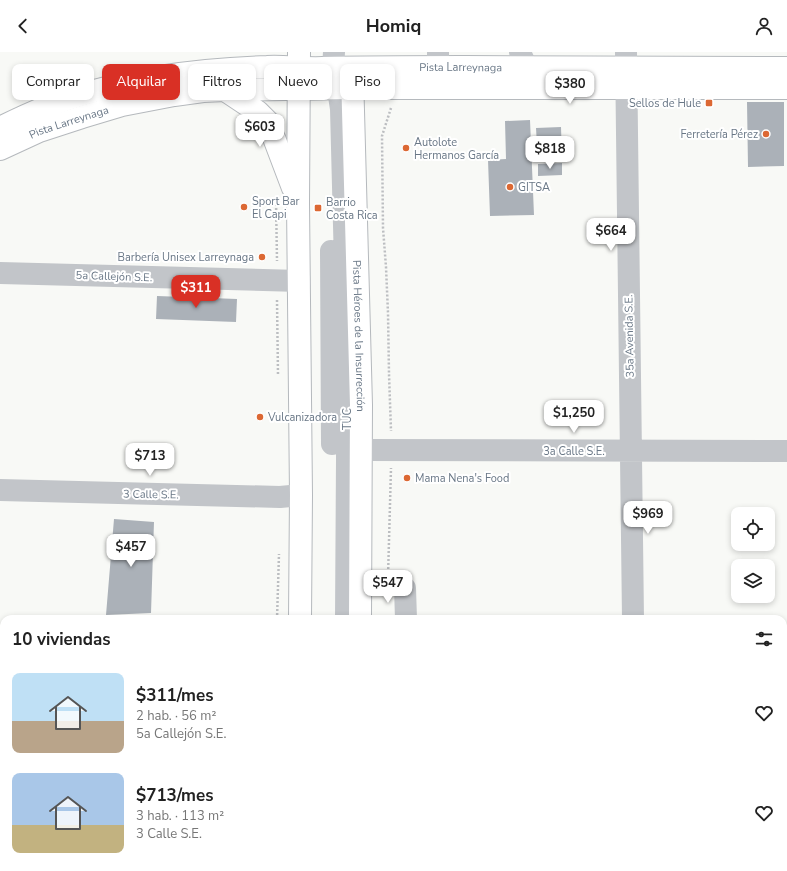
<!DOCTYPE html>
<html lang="es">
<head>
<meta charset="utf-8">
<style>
  body { margin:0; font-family:"Nunito Sans",sans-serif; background:#f2f2f2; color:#222; height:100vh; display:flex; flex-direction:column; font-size:15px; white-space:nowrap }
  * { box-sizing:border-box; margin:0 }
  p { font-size:13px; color:#767676 }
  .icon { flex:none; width:22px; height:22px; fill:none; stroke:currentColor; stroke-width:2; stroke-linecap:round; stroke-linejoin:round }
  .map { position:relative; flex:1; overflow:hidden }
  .sheet { position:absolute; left:0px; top:563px; width:787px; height:256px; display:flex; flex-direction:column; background:#fff; border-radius:12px 12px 0 0; box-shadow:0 2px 6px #0003 }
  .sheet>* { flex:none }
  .banner { position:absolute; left:12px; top:12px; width:400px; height:36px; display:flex; gap:8px }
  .controls { position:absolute; left:731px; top:455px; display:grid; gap:8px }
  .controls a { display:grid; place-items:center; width:44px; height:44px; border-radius:8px; background:#fff; box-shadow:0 2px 6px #0003; font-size:20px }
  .price { position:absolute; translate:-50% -34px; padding:0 9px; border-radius:8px; background:#fff; color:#222; font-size:13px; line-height:26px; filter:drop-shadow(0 1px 2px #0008) }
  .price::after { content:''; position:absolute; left:50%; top:24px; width:12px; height:9px; margin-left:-6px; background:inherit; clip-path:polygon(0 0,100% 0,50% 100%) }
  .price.active { background:#d93025; color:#fff }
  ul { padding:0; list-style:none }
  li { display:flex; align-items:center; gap:12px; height:100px; padding:0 12px }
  li span { display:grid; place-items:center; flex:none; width:112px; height:80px; border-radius:8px; color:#555 }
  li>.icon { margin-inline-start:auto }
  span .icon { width:48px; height:48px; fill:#fffc; stroke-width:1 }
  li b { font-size:17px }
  h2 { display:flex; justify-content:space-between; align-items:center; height:48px; padding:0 12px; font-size:17px }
  .pill { padding:0 14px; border-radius:8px; background:#fff; box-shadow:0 2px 6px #0003; font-size:14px; line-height:36px }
  .pill.active { background:#d93025; color:#fff }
  header { display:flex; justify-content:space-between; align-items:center; height:52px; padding:0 12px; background:#fff; font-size:18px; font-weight:700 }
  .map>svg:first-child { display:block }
</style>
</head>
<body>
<header><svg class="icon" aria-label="back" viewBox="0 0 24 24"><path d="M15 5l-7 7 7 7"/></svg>Homiq<svg class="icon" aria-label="person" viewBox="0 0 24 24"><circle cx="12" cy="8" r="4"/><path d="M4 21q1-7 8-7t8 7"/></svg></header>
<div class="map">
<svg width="787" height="819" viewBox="0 0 787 819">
  <rect width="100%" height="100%" fill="#f8f9f6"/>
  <path fill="#abb1b8" d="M747 50H784V114L748 115Z
    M530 68 534 163 490 164 488 108 506 107 505 69Z
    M561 75 562 107 543 108 542 92 537 93 536 76Z
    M562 111V123L538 124V112Z
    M157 244 237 247 236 270 156 267Z
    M114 467 154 470 151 561 106 563Z"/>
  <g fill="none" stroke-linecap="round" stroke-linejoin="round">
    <g stroke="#b5b9bd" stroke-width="24">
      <g id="major">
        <path d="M299 0 298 151 301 443 300 567"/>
        <path id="s1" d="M352 22 361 353 360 567"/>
        <path d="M225 38 258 60 268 70 293 136"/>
        <path id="s2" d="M0 76C24 64 48 53 74 45 136 25 202 17 267 15 285 14 304 17 323 16 370 15 416 15 463 15 571 16 679 16 787 16"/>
        <path id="s3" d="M0 97 39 79 82 65 122 53 174 43 203 39 225 38 352 36H787"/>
        <path d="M237 819 239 815"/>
        <path d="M305 819 306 815"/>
      </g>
    </g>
    <path stroke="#bcbec1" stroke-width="2.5" stroke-dasharray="2 2" stroke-linecap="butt" d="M391 56 382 84 383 176 386 215 388 261 389 322 391 379
      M276 148 277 209
      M277 248 278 323
      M388 525 391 416
      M277 567 279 502
      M330 819 332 815"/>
    <path stroke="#c2c5c9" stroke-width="22" d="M334 0 333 16 338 37 341 57 345 212 348 250 346 567
      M438 0V15
      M520 0 527 16
      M626 0 633 567
      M331 199 332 392
      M0 221 300 229
      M361 398 787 399
      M0 438 280 445 301 443
      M405 536 406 567
      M0 705H4
      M783 769H787
      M265 819 267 815
      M287 819 289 815"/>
    <use href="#major" stroke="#fff" stroke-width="22"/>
  </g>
  <g fill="#dc6833" stroke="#fff" stroke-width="1.5">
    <rect x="705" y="47" width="8" height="8" rx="2"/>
    <circle cx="766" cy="82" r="4"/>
    <circle cx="406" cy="96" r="4"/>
    <circle cx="510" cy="135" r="4"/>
    <circle cx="244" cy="155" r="4"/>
    <rect x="314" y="152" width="8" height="8" rx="2"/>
    <circle cx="262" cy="205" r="4"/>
    <circle cx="260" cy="365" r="4"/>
    <circle cx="407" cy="426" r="4"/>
  </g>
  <g text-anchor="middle" stroke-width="4" stroke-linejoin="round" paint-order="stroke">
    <g font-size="11" fill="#697786" stroke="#fff">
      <text dy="4" stroke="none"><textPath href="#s2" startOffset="470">Pista Larreynaga</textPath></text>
      <text dy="4" stroke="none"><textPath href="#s3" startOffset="74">Pista Larreynaga</textPath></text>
      <text transform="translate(114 224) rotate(2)" y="4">5a Callejón S.E.</text>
      <text dy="4" stroke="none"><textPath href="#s1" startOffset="262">Pista Héroes de la Insurrección</textPath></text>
      <text transform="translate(629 284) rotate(-91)" y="4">35a Avenida S.E.</text>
      <text transform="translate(347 367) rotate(-90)" y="4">TUC</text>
      <text x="574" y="403">3a Calle S.E.</text>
      <text transform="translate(151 442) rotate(1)" y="4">3 Calle S.E.</text>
    </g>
    <g font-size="11" fill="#697786" stroke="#fff" text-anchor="start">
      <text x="701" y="55" text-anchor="end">Sellos de Hule</text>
      <text x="758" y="86" text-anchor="end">Ferretería Pérez</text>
      <text x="414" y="94">Autolote<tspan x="414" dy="13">Hermanos García</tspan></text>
      <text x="518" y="139">GITSA</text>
      <text x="252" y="153">Sport Bar<tspan x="252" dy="13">El Capi</tspan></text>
      <text x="326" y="154">Barrio<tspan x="326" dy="13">Costa Rica</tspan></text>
      <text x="254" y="209" text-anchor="end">Barbería Unisex Larreynaga</text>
      <text x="268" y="369">Vulcanizadora</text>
      <text x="415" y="430">Mama Nena's Food</text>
    </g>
  </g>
</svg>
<div class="controls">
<a><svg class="icon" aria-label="locate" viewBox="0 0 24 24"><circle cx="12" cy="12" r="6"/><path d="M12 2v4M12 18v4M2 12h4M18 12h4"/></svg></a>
<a><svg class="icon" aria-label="layers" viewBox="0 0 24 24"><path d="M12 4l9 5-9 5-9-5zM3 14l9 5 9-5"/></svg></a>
</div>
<b class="price" style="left:570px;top:53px">$380</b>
<b class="price" style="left:260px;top:96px">$603</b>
<b class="price" style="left:550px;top:118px">$818</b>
<b class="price" style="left:611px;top:200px">$664</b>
<b class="price active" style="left:196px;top:257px">$311</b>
<b class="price" style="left:574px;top:382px">$1,250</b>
<b class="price" style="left:150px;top:425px">$713</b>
<b class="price" style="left:648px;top:483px">$969</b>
<b class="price" style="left:131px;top:516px">$457</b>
<b class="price" style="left:388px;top:552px">$547</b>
<div class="banner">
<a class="pill">Comprar</a>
<a class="pill active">Alquilar</a>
<a class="pill">Filtros</a>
<a class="pill">Nuevo</a>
<a class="pill">Piso</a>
</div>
<section class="sheet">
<h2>10 viviendas<svg class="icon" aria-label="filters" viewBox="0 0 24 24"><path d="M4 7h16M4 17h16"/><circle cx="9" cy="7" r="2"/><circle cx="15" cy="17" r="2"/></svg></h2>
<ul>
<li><span style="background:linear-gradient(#bfe0f5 60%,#b9a48a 0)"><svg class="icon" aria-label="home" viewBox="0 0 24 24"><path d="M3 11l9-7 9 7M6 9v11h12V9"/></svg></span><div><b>$311/mes</b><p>2 hab. · 56 m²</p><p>5a Callejón S.E.</p></div><svg class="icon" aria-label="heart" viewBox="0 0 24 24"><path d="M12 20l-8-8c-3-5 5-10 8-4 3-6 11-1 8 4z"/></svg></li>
<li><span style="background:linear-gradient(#a9c7e8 65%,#c2b280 0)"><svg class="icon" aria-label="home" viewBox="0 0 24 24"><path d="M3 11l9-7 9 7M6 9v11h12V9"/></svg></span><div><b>$713/mes</b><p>3 hab. · 113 m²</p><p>3 Calle S.E.</p></div><svg class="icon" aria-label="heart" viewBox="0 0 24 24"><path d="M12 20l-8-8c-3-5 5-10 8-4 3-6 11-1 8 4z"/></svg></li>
</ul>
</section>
</div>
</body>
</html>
